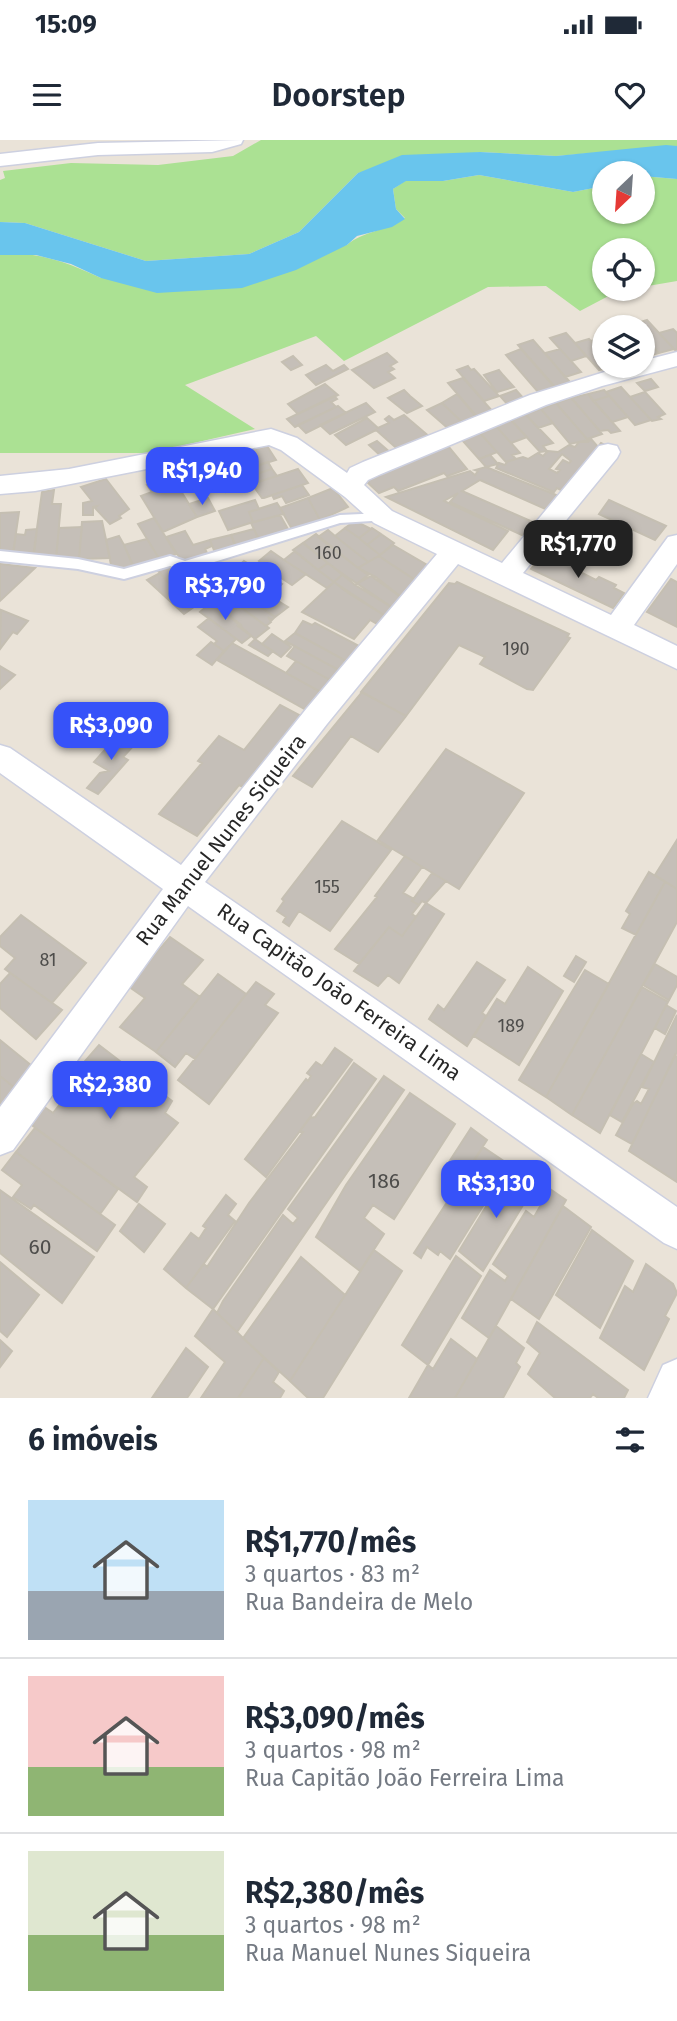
<!DOCTYPE html>
<html lang="pt">
<head>
<meta charset="utf-8">
<style>
  body { margin:0; font-family:"Fira Sans",sans-serif; background:#f6f6f7; color:#1f2937; height:100vh; display:flex; flex-direction:column; font-size:26px; white-space:nowrap }
  * { box-sizing:border-box; margin:0 }
  p { font-size:23px; color:#747a83 }
  .icon { flex:none; width:38px; height:38px; fill:none; stroke:currentColor; stroke-width:2; stroke-linecap:round; stroke-linejoin:round }
  .map { position:relative; height:1258px; overflow:hidden }
  .details { display:flex; flex-direction:column; background:#fff; flex:1 }
  .details>* { flex:none }
  .needle { width:46px; rotate:205deg }
  .buttons { position:absolute; left:592px; top:21px; display:grid; gap:14px }
  .buttons a { display:grid; place-items:center; width:63px; height:63px; border-radius:50%; background:#fff; box-shadow:0 2px 5px #0004; font-size:35px }
  .price { position:absolute; translate:-50% -60px; padding:0 16px; border-radius:14px; background:#3652f9; color:#fff; font-size:23px; line-height:46px; filter:drop-shadow(0 2px 4px #0008) }
  .price::after { content:''; position:absolute; left:50%; top:42px; width:21px; height:16px; margin-left:-10px; background:inherit; clip-path:polygon(0 0,100% 0,50% 100%) }
  .price.active { background:#222; color:#fff }
  ul { padding:0; list-style:none }
  li { display:flex; align-items:center; gap:21px; height:175px; padding:0 28px }
  li+li { border-top:2px solid #e0e1e3 }
  li span { display:grid; place-items:center; flex:none; width:196px; height:140px; border-radius:0px; color:#555 }
  li>.icon { margin-inline-start:auto }
  span .icon { width:84px; height:84px; fill:#fffc; stroke-width:1 }
  li b { font-size:30px }
  h2 { display:flex; justify-content:space-between; align-items:center; height:84px; padding:0 28px; font-size:30px }
  .status { display:flex; justify-content:space-between; align-items:center; height:49px; padding:0 35px; background:#fff; direction:ltr }
  .status svg { height:19px; fill:currentColor }
  header { display:flex; justify-content:space-between; align-items:center; height:91px; padding:0 28px; background:#fff; font-size:32px; font-weight:600 }
  .map>svg:first-child { display:block }
</style>
</head>
<body>
<div class="status"><b>15:09</b><svg viewBox="0 0 49 12"><path d="M0 12V9h3v3zM5 12V6h3v6zM10 12V3h3v9zM15 12V0h3v12zM26 1h20v11H26zM47 4h2v5h-2z"/></svg></div>
<header><svg class="icon" aria-label="menu" viewBox="0 0 24 24"><path d="M4 6h16M4 12h16M4 18h16"/></svg>Doorstep<svg class="icon" aria-label="heart" viewBox="0 0 24 24"><path d="M12 20l-8-8c-3-5 5-10 8-4 3-6 11-1 8 4z"/></svg></header>
<div class="map">
<svg width="677" height="1258" viewBox="0 0 677 1258">
  <rect width="100%" height="100%" fill="#eae3d8"/>
  <path fill="#abe193" d="M261 0H677V6L556 16 480 12 358 33 299 92 249 114 146 121 25 83 0 82V40L5 38 3 31 71 23 158 25 233 16Z
    M479 35 573 52 604 46V72H642V36L677 39V141L642 147V110H604V149H630L618 151 580 171 546 146 488 147 344 221 316 196 185 245 255 289 150 313H0V115C37 110 68 123 101 138L347 105C363 91 386 91 405 78L396 69 393 49 405 41H443Z"/>
  <path fill="#69c5ed" d="M666 5 677 6V39L642 36V33H604V46L573 52 479 35 443 41H406L393 49 396 69 405 79 392 87 357 96 347 105 296 130 242 148 157 153 101 138 71 124 36 115H0V82L25 83 146 121 249 114 299 92 358 33 402 15 480 12 556 16Z"/>
  <path fill="#c5bfb8" stroke="#c5bfb2" stroke-width="2" fill-rule="evenodd" d="M647 180 659 193 674 209 659 213 642 196V187L632 185Z
    M673 189 677 193V212L659 193Z
    M566 193 575 203 586 216 571 221 550 198Z
    M642 196 659 213 644 217Z
    M604 197V215L591 201Z
    M589 199 604 215V226H613L599 230 575 203Z
    M533 200 570 242 555 247 518 205Z
    M521 209 555 248 539 253 506 215Z
    M560 209 571 221 581 232 565 237 545 213Z
    M387 213 397 222 390 226 394 229 388 232 395 238 374 248 352 230Z
    M293 216 302 225 291 230 282 222Z
    M326 225 333 231 344 225 348 229 316 245 306 235Z
    M468 226 471 230 474 229 499 256 484 261 457 230Z
    M499 230 503 235 514 247 497 252 484 235Z
    M463 238 494 273 478 278 448 243Z
    M651 239 658 247 645 251 637 243Z
    M325 244 338 255 298 274 288 264Z
    M621 247 630 257 651 280 635 285 606 252Z
    M404 250 410 256 422 266 407 273 388 258Z
    M516 250 525 260 509 266 500 256Z
    M604 250 609 256 593 261 588 254Z
    M645 252 665 274 658 277 661 279 652 281 630 257Z
    M457 254 478 279 464 284 442 263Z
    M588 254 612 282 620 291 611 293 608 290 600 291 571 258Z
    M334 256 337 259 331 262 336 267 295 287 287 279Z
    M609 256 628 277 612 282 593 261Z
    M571 258 576 263 602 294 587 299 556 263Z
    M366 263 375 272 330 294 320 285Z
    M442 263 464 284 450 290 427 270Z
    M556 263 560 268 588 300 570 304 541 269Z
    M338 266 346 273 306 293 298 285Z
    M541 269 553 283 538 288 525 274Z
    M525 274 553 303 543 306 547 311 540 312 511 280Z
    M404 275 431 298 402 313 376 290 346 305 335 295 367 278 378 288 389 283 385 279 389 276 394 280Z
    M511 280 513 282 527 297 511 303 496 286Z
    M496 286 520 313 512 315 516 319 506 322 480 293Z
    M480 293 497 312 479 319 462 300Z
    M591 299 598 307 601 303 605 305 565 352 557 348 554 352 496 328 499 323 505 325 508 321 523 317 528 319 538 313 543 316 548 311 558 312 569 305 575 307 579 302H588ZM562 314 571 321 569 323 563 320 556 329 560 330 557 333 549 329Z
    M377 301 392 314 383 318 369 305Z
    M267 306 276 320 220 337 212 322Z
    M448 306 467 329 447 336 444 333 398 351 394 347 379 353 365 340Z
    M490 315 498 324 486 327 479 319Z
    M268 322 272 329 228 343 226 339 219 341 217 338Z
    M166 327 197 377 163 392 141 356 152 352 147 345 154 342 149 334Z
    M486 327 561 357 550 371 480 340 462 351 535 383 524 396 450 362 458 353 444 361 508 391 493 410 386 357 470 331 475 335 478 331 475 330Z
    M272 329 277 336 226 352 224 348 230 346 228 343Z
    M298 329 308 343 264 358H262L252 344Z
    M106 339 129 369 119 376 121 378 110 384 95 368 97 366 93 367V375H83V363L92 361 81 347Z
    M302 345 309 355 286 363 282 356 274 359 272 355Z
    M333 348 348 367 320 380 308 358Z
    M54 350 52 364H61L56 418 33 417 42 352Z
    M208 358 215 371 197 377 189 364Z
    M308 358 320 380 292 389 280 368Z
    M255 360 259 369 249 372 253 382 228 390 219 371Z
    M609 360 666 386 655 400 599 374Z
    M277 363 284 374 253 382 249 372Z
    M19 372 13 413H0V373Z
    M280 375 289 391 259 400 251 383Z
    M154 378 176 414 160 420 138 384Z
    M102 381 110 418 79 419 82 382Z
    M355 381 371 389 359 398 345 388Z
    M82 387 79 419 56 420 59 388Z
    M345 388 359 398 380 415 368 422 335 396Z
    M372 388 381 394 367 405 359 398Z
    M37 389 34 415H13L16 394 25 395 26 390Z
    M254 389 259 400 236 408 231 395Z
    M328 390 335 396 368 422 358 428 318 397Z
    M185 391 193 405 210 400 212 406 205 409 208 415 184 424 166 397Z
    M316 394 358 428 368 435 355 445 303 403Z
    M381 394 394 403 380 415 367 405Z
    M231 395 236 406 214 410 210 400Z
    M119 396 124 405 133 426 126 428 111 425 106 400Z
    M147 399 160 420 135 430 124 405Z
    M303 403 305 404 328 423 318 430 293 410Z
    M393 405 434 429 420 443 379 416Z
    M271 411 284 420 306 434 292 445 272 432 259 421Z
    M295 411 317 429 334 442 327 448 284 420Z
    M545 412 560 419 558 422 563 420 581 428 578 431 596 440 599 437 616 445 614 448 624 453 613 468 531 429Z
    M379 416 386 421 418 442 400 456 376 437 358 428Z
    M244 421 282 444 270 456 233 431Z
    M172 423 182 433 168 442 158 431Z
    M328 423 343 434 334 442 318 430Z
    M0 424 35 428 0 461Z
    M228 428 241 437 260 449 248 459 231 448 216 436Z
    M186 431 206 450 190 461 168 442Z
    M160 433 168 442 194 467 184 474 147 440Z
    M343 434 393 468 387 477 334 442Z
    M371 436 402 458 393 468 355 445Z
    M671 439 677 442V487L647 472Z
    M334 442 348 453 387 477 379 485 370 480 354 499 302 472Z
    M457 442 569 494 567 497 570 498 533 550 527 549 480 524 485 517 459 505 406 576 361 552 449 443 455 444Z
    M231 448 248 459 275 477 272 480 268 477 271 482 266 486 223 454Z
    M260 449 270 456 288 467 275 477 248 459Z
    M224 455 243 469 269 488 255 499 214 463Z
    M212 462 241 485 238 486 251 496 242 503 200 472Z
    M1 470 28 481 17 494 13 492 0 509Z
    M209 478 236 499 224 511 214 504 217 501 198 487Z
    M303 481 312 485 315 483 361 507 348 522 295 493Z
    M295 493 348 522 342 532 285 501Z
    M272 494 291 507 281 517 262 504Z
    M255 499 262 504 273 511 268 516 249 505Z
    M211 502 224 511 212 525 197 515Z
    M232 503 322 553 308 571 217 520Z
    M295 506 303 511 339 530 330 540 287 516Z
    M296 521 330 540 336 543 326 555 286 533Z
    M0 526 15 535 0 549Z
    M362 552 406 576 378 612 351 596 312 647 293 636Z
    M280 565 303 577 265 624 262 622 243 647 239 645 197 696 159 674 202 623 198 621 219 596 244 610Z
    M119 594 136 603 123 617 128 620 98 654 87 648 100 633 109 631 94 622Z
    M446 609 524 653 459 749 378 700Z
    M342 681 391 710 330 791 299 771 289 786 283 782 286 777 277 771 284 761 282 759Z
    M677 700V749L655 735Z
    M405 716 422 727 403 753 414 759 412 761 419 765 412 774 416 777 402 796 389 787 359 824 335 809 377 757 375 756Z
    M649 732 665 742 636 795 622 788 630 774 626 771Z
    M432 733 446 741 426 763 422 761 419 765 412 761Z
    M665 742 677 749V782L572 975 546 957Z
    M426 763 444 774 399 843 388 835 378 846 354 831 389 787 402 796Z
    M21 775 86 823 52 863 5 829 15 818 0 806V797Z
    M170 797 203 820 182 844 200 857 156 912 120 887 145 858 128 846Z
    M576 816 586 822 574 842 564 836Z
    M477 822 505 840 482 873 486 876 467 906 429 879 438 865 444 870Z
    M655 824 677 837V845L669 860 643 845Z
    M528 827 563 851 519 925 474 896 497 859 505 864Z
    M585 830 609 844 546 957 519 940Z
    M10 833 62 870 36 899 0 868V844Z
    M218 834 246 854 195 919 186 913 175 927 156 912Z
    M256 842 274 854 265 865 278 873 209 964 178 940Z
    M642 847 668 862 600 993 572 975Z
    M666 865 676 871 665 894 655 888Z
    M677 875V912L632 1004 616 995 633 964 637 961 641 964 649 949 642 947Z
    M0 900 38 931 20 952 0 936Z
    M99 905 172 961 165 973 178 983 134 1037 147 1047 137 1062 29 983 43 966 53 973 79 940 73 935Z
    M335 908 352 920 266 1037 245 1019 306 939 308 941 311 936 307 933 316 922 322 926Z
    M641 914 654 922 622 982 610 975Z
    M675 915 677 917V1042L629 1011Z
    M354 923 376 939 213 1169 186 1148 204 1124 207 1127 249 1063 303 992 300 991 310 978 315 977Z
    M0 936 20 952 0 972Z
    M384 936 404 950 237 1192 217 1173 223 1161 283 1075 293 1084 298 1078 288 1069Z
    M410 953 455 984 394 1079 373 1065 364 1078 384 1094 360 1131 316 1097 346 1045Z
    M35 988 118 1049 100 1074 16 1012Z
    M471 988 487 1000 465 1034 449 1022Z
    M483 1007 508 1024 507 1027 450 1119 440 1111 438 1115 427 1107 421 1118 414 1113Z
    M16 1012 115 1085 97 1111 34 1065 31 1069 13 1057 22 1045 2 1030Z
    M509 1029 534 1047 483 1131 459 1111Z
    M550 1049 566 1060 489 1198 462 1178 490 1130 505 1141 508 1136 493 1124 526 1071 534 1077Z
    M0 1050 94 1117 62 1163 0 1113Z
    M226 1055 236 1064 228 1075 235 1081 186 1148 164 1129 191 1093 199 1099 206 1088 203 1086Z
    M139 1064 165 1084 144 1112 120 1091Z
    M563 1066 591 1087 539 1179 511 1159Z
    M592 1090 633 1121 600 1188 556 1155Z
    M374 1110 402 1131 323 1258H308L290 1241Z
    M456 1116 481 1136 428 1225 402 1205Z
    M301 1117 345 1155 290 1241 243 1198Z
    M0 1122 39 1155 7 1197 0 1191Z
    M646 1124 673 1144 677 1153 665 1176 669 1179 644 1230 600 1198 625 1146 633 1152Z
    M213 1169 264 1218 238 1258H201L225 1222 195 1196Z
    M537 1182 628 1250 624 1258H598L593 1254 590 1258H555L528 1234 540 1213 527 1202Z
    M496 1186 524 1208 516 1223 520 1227 503 1258H455Z
    M451 1199 477 1219 455 1258H409L428 1225 433 1229Z
    M0 1200 12 1211 0 1227Z
    M186 1208 208 1227 187 1258H152Z
    M264 1218 279 1232 273 1242 284 1251 280 1258H238Z"/>
  <g fill="none" stroke-linecap="round" stroke-linejoin="round">
    <g stroke="#cdd0e0" stroke-width="4">
      <path id="service" d="M383 373 387 374V380L340 383 185 431 170 426 124 439 78 429 0 421V411L78 419 124 429 170 416 185 421 340 375Z"/>
    </g>
    <g stroke="#cdd0e0" stroke-width="3">
      <path id="minor" d="M243 0 241 4 212 12 98 15 0 26V14L98 3Z
        M677 212V226L602 246 546 265 381 334 368 340 364 345 392 371 502 423 599 306 608 304 617 306 620 312 617 318 523 433 611 475 668 397 677 395V424L634 485 677 506V529L458 424 327 584 205 742 677 1067V1109L664 1103 188 766 13 1010 0 1015V967L163 749 0 633V605L10 608 181 725 307 568 437 414 374 383 345 357 281 310 269 305 35 351 0 354V336L69 329 271 289 297 298 347 333 350 328 363 322 530 255 624 226H642V221Z
        M677 1219V1258H648L663 1225Z"/>
    </g>
    <use href="#service" fill="#fff" fill-rule="evenodd"/>
    <use href="#minor" fill="#fff" fill-rule="evenodd"/>
  </g>
  <g text-anchor="middle" stroke-width="6" stroke-linejoin="round" paint-order="stroke">
    <g font-size="18" fill="#4e4d4b">
      <text x="328" y="419">160</text>
      <text x="516" y="515">190</text>
      <text x="327" y="753">155</text>
      <text x="48" y="826">81</text>
      <text x="511" y="892">189</text>
    </g>
    <g font-size="21" fill="#272727" stroke="#fff">
      <text transform="translate(221 700) rotate(-52)" y="7">Rua Manuel Nunes Siqueira</text>
      <text transform="translate(339 852) rotate(35)" y="7">Rua Capitão João Ferreira Lima</text>
    </g>
    <g font-size="21" fill="#4e4d4b">
      <text x="384" y="1048">186</text>
      <text x="40" y="1114">60</text>
    </g>
  </g>
</svg>
<div class="buttons">
<a><svg class="needle" viewBox="-14 -14 28 28"><path d="M0-13l5 13h-10z" fill="#e53935"/><path d="M0 13l5-13h-10z" fill="#747a83"/></svg></a>
<a><svg class="icon" aria-label="locate" viewBox="0 0 24 24"><circle cx="12" cy="12" r="6"/><path d="M12 2v4M12 18v4M2 12h4M18 12h4"/></svg></a>
<a><svg class="icon" aria-label="layers" viewBox="0 0 24 24"><path d="M12 4l9 5-9 5-9-5zM3 14l9 5 9-5"/></svg></a>
</div>
<b class="price" style="left:202px;top:367px">R$1,940</b>
<b class="price active" style="left:578px;top:440px">R$1,770</b>
<b class="price" style="left:225px;top:482px">R$3,790</b>
<b class="price" style="left:111px;top:622px">R$3,090</b>
<b class="price" style="left:110px;top:981px">R$2,380</b>
<b class="price" style="left:496px;top:1080px">R$3,130</b>
</div>
<section class="details">
<h2>6 imóveis<svg class="icon" aria-label="filters" viewBox="0 0 24 24"><path d="M4 7h16M4 17h16"/><circle cx="9" cy="7" r="2"/><circle cx="15" cy="17" r="2"/></svg></h2>
<ul>
<li><span style="background:linear-gradient(#bfe0f5 65%,#9aa5b1 0)"><svg class="icon" aria-label="home" viewBox="0 0 24 24"><path d="M3 11l9-7 9 7M6 9v11h12V9"/></svg></span><div><b>R$1,770/mês</b><p>3 quartos · 83 m²</p><p>Rua Bandeira de Melo</p></div></li>
<li><span style="background:linear-gradient(#f6c9c9 65%,#8fb573 0)"><svg class="icon" aria-label="home" viewBox="0 0 24 24"><path d="M3 11l9-7 9 7M6 9v11h12V9"/></svg></span><div><b>R$3,090/mês</b><p>3 quartos · 98 m²</p><p>Rua Capitão João Ferreira Lima</p></div></li>
<li><span style="background:linear-gradient(#dfe7d0 60%,#8fb573 0)"><svg class="icon" aria-label="home" viewBox="0 0 24 24"><path d="M3 11l9-7 9 7M6 9v11h12V9"/></svg></span><div><b>R$2,380/mês</b><p>3 quartos · 98 m²</p><p>Rua Manuel Nunes Siqueira</p></div></li>
</ul>
</section>
</body>
</html>
